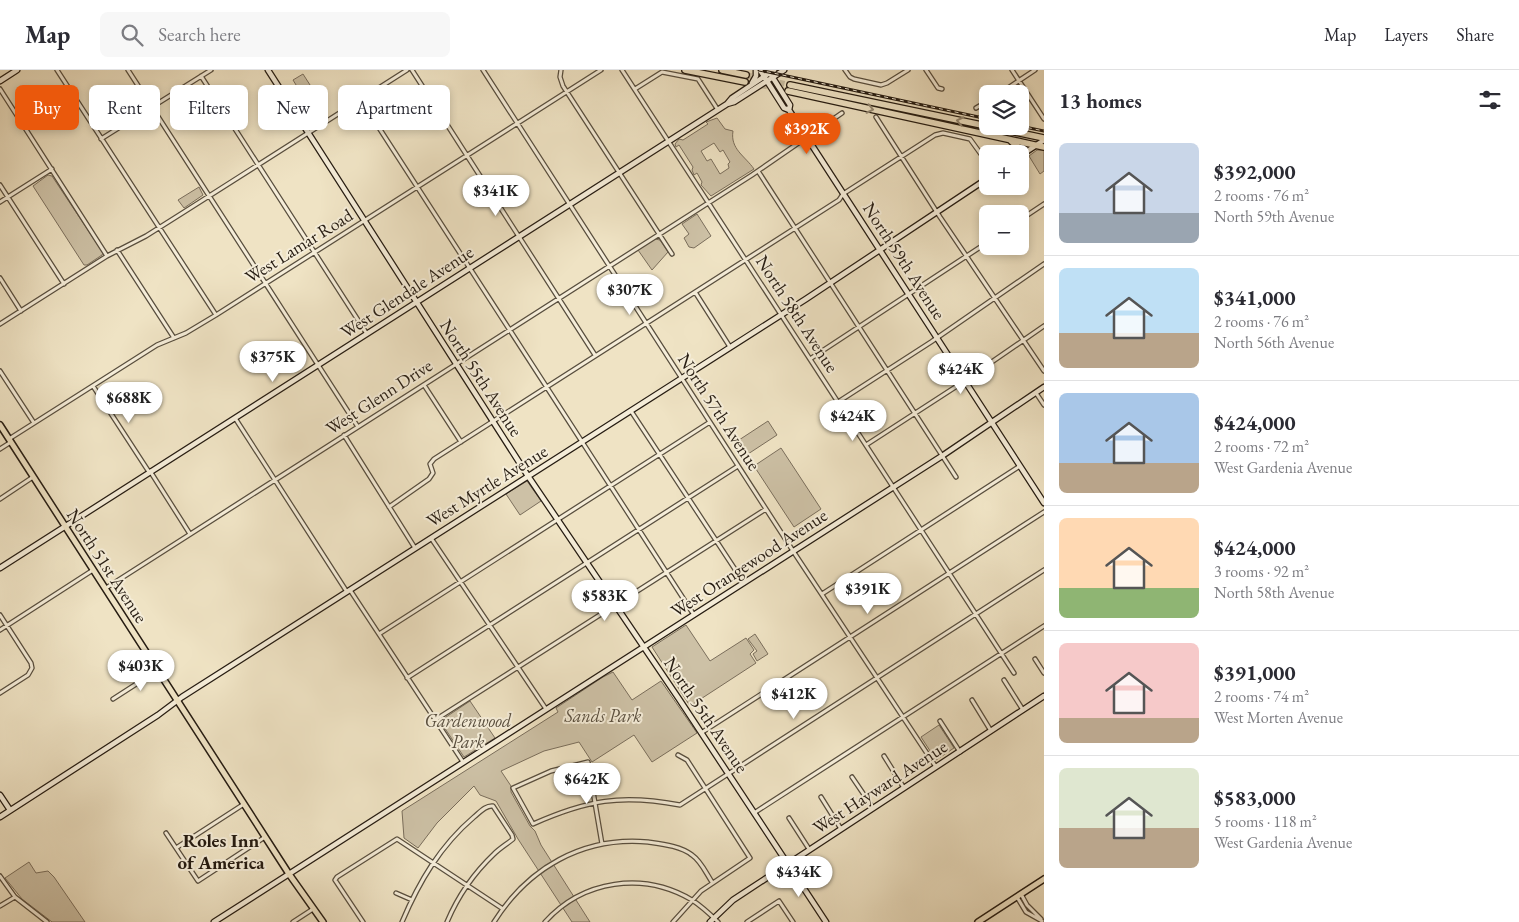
<!DOCTYPE html>
<html lang="en">
<head>
<meta charset="utf-8">
<style>
  body { margin:0; font-family:"EB Garamond",serif; background:#f7f7f7; color:#2b2b33; height:100vh; display:flex; flex-direction:column; font-size:19px; white-space:nowrap }
  * { box-sizing:border-box; margin:0 }
  p { font-size:16px; color:#7c7c81 }
  .icon { flex:none; width:28px; height:28px; fill:none; stroke:currentColor; stroke-width:2; stroke-linecap:round; stroke-linejoin:round }
  .map { position:relative; flex:1; overflow:hidden }
  .details { display:flex; flex-direction:column; background:#fff; width:475px }
  .details>* { flex:none }
  .guide { position:absolute; left:15px; top:15px; width:475px; height:45px; display:flex; gap:10px }
  .tools { position:absolute; left:979px; top:15px; display:grid; gap:10px }
  .tools a { display:grid; place-items:center; width:50px; height:50px; border-radius:8px; background:#fff; box-shadow:0 2px 8px #0003; font-size:25px }
  .price { position:absolute; translate:-50% -42px; padding:0 11px; border-radius:18px; background:#fff; color:#222; font-size:16px; line-height:32px; filter:drop-shadow(0 1px 2px #0008) }
  .price::after { content:''; position:absolute; left:50%; top:30px; width:15px; height:11px; margin-left:-8px; background:inherit; clip-path:polygon(0 0,100% 0,50% 100%) }
  .price.selected { background:#ea580c; color:#fff }
  ul { padding:0; list-style:none }
  li { display:flex; align-items:center; gap:15px; height:125px; padding:0 15px }
  li+li { border-top:1px solid #e1e1e2 }
  li span { display:grid; place-items:center; flex:none; width:140px; height:100px; border-radius:8px; color:#555 }
  li>.icon { margin-inline-start:auto }
  span .icon { width:60px; height:60px; fill:#fffc; stroke-width:1 }
  li b { font-size:21px }
  h2 { display:flex; justify-content:space-between; align-items:center; height:60px; padding:0 15px; font-size:21px }
  .chip { padding:0 18px; border-radius:8px; background:#fff; box-shadow:0 2px 8px #0003; font-size:18px; line-height:45px }
  .chip.selected { background:#ea580c; color:#fff }
  header { display:flex; align-items:center; gap:30px; box-sizing:border-box; height:70px; padding:0 25px; background:#fff; border-bottom:1px solid #e1e1e2 }
  header strong { font-size:24px }
  nav { display:flex; gap:28px; margin-inline-start:auto; font-size:18px }
  .search { width:350px; height:45px; background:#f7f7f7; display:flex; align-items:center; gap:12px; box-sizing:border-box; padding:0 18px; border-radius:8px; color:#7c7c81; font-size:19px }
  main { display:flex; flex:1; min-height:0 }
  .map>svg:first-child { display:block }
</style>
</head>
<body>
<header>
<strong>Map</strong>
<div class="search"><svg class="icon" aria-label="search" viewBox="0 0 24 24"><circle cx="10" cy="10" r="6"/><path d="M15 15l6 6"/></svg>Search here</div>
<nav><a>Map</a><a>Layers</a><a>Share</a></nav>
</header>
<main>
<div class="map">
<svg width="1044" height="852" viewBox="0 0 1044 852">
  <rect width="100%" height="100%" fill="#efe3c4"/>
  <filter id="stains"><feTurbulence type="fractalNoise" baseFrequency=".004" numOctaves="4"/><feColorMatrix values="0 0 0 0 .2 0 0 0 0 .09 0 0 0 0 .02 0 0 0 .5 -.17"/></filter>
  <radialGradient id="worn" r=".72"><stop offset=".6" stop-color="#630" stop-opacity="0"/><stop offset="1" stop-color="#630" stop-opacity=".3"/></radialGradient>
  <path fill="#cdc1a6" stroke="#7a6e5c" fill-rule="evenodd" d="M303 4 319 29 309 36 293 10Z
    M717 48 725 59 733 61C730 79 745 86 754 99L711 126 701 115 702 112 697 103 694 105 692 100 693 97 679 75 676 77 675 74 679 69 683 70 708 54 706 52ZM714 73 720 82 723 80 730 92 728 94 729 98 720 104 711 89 707 91 701 81Z
    M1037 80H1044V101L1040 104 1029 86Z
    M48 105 52 106 103 183 102 185 87 195H84L33 116Z
    M199 117 203 125 184 138 178 130Z
    M697 144 711 166 694 178 689 177 684 168 689 164 682 154Z
    M655 169 660 170 668 182 652 200 638 180Z
    M768 351 777 365 748 384 739 370Z
    M781 378 821 439 794 457 754 396Z
    M527 411 541 431 520 445 506 424Z
    M686 555 710 591 746 568 754 580 750 584 756 593 690 636 652 577Z
    M755 564 768 584 757 591 753 584 757 581 748 569Z
    M613 602 632 630 661 611 697 663 652 692 634 665 592 692 579 672 544 681 501 701 511 716V722L530 756 535 761 541 775 590 852H572L518 769 496 731 480 725 474 716 437 753 418 778 404 768 402 741 558 642 556 638 603 607Z
    M470 631 495 668 464 687 440 651Z
    M939 655 954 678 936 690 921 667Z
    M29 792 36 803 48 801 54 807 85 852H52L22 829 5 808Z"/>
  <g fill="none" stroke-linecap="round" stroke-linejoin="round">
    <path stroke="#c7bba0" stroke-width="5.5" stroke-dasharray="5.5 3" stroke-linecap="butt" d="M746 5 790 15
      M745 12 788 21"/>
    <g stroke="#584e3e" stroke-width="5.5">
      <path id="street" d="M57 0 216 245
        M128 0 358 357
        M412 0 595 285
        M483 0 795 484 936 697
        M561 0 560 7 563 16 672 184
        M622 0 1014 603
        M845 0 850 7 854 9 881 15 887 13 908 0
        M926 0 938 18 942 19
        M1012 0 1044 49
        M201 6 367 264
        M0 19 107 186
        M635 19 662 2 698 9 718 40
        M999 24 1035 0
        M361 30 694 545
        M976 38 988 31
        M876 47 940 147 1044 301
        M101 69 211 0
        M758 101 956 407
        M0 115 64 214
        M0 132 52 99
        M1020 150 1044 134
        M117 180 174 268
        M0 208 21 241
        M695 222 730 277
        M0 254 107 186 146 166 184 142 407 0
        M810 289 988 172
        M0 301 34 353
        M424 315 461 372
        M93 316 149 402
        M1036 323 1044 335
        M838 332 931 272 1044 194
        M631 341 744 513
        M235 348 347 522
        M344 365 415 478
        M9 369 157 275 186 263 216 245 601 0
        M866 375 957 316 1044 256
        M0 379 11 372
        M150 401 190 464
        M0 429 33 407
        M389 437 429 409 433 403 430 394 434 389 839 130 843 124 935 65 943 63 970 69 988 94
        M431 468 546 639
        M106 518 752 105 842 43
        M350 520 463 692
        M822 524 1020 396
        M0 545 31 593 32 598 28 605 0 623
        M0 560 93 500
        M379 564 710 352
        M1035 589 1044 603
        M407 608 738 396
        M1004 610 1023 640
        M113 629 158 600
        M972 630 991 661
        M435 650 766 439
        M940 651 960 682
        M701 663 1044 442
        M884 686 904 718
        M852 707 873 738
        M821 727 841 759
        M754 743 1044 556
        M789 748 809 779
        M166 763 198 811 265 767
        M602 774 588 692 551 701 513 718 533 754C587 730 621 724 680 735L1044 500
        M176 778 244 734
        M0 806 15 827 47 852
        M396 823 412 830
        M1021 824 1027 835 1041 849
        M1017 827 1026 842 1042 851
        M0 836 15 827
        M293 852 313 839
        M363 852 335 810 337 807 397 769 503 839
        M402 852C419 812 440 776 474 747 480 742 486 735 493 736L512 765 513 769C507 774 500 778 494 784 474 803 458 826 447 852
        M494 852C528 798 583 766 648 772 662 774 681 776 692 785 701 791 706 803 712 812
        M545 852C583 810 643 801 692 830 701 836 710 844 718 852
        M673 852 701 821 750 788 687 690 678 685
        M747 852 779 831 793 852"/>
    </g>
    <g stroke="#261c12" stroke-width="7">
      <path id="secondary" d="M268 0 528 406 679 629 826 852
        M760 0 784 38 789 40 1044 433
        M768 0 790 35 789 40
        M0 11 17 0
        M752 13 756 6V0
        M727 34 732 28 774 0
        M1020 86 1044 70
        M0 498 727 34 734 32 784 0
        M0 725 10 740
        M0 747 158 645 182 627 806 229 988 108
        M214 852 942 386 1044 317
        M710 852 733 830 1044 626"/>
    </g>
    <g stroke="#261c12" stroke-width="8">
      <path id="primary" d="M0 355 289 804 323 852
        M978 852 1044 809"/>
    </g>
    <g stroke="#261c12" stroke-width="8">
      <path id="highway" d="M685 0 745 12
        M722 0 746 5
        M790 15 1044 68
        M788 21 1044 77
        M1011 71 1018 77 1019 84"/>
    </g>
    <use href="#street" stroke="#f5edd9" stroke-width="3"/>
    <use href="#secondary" stroke="#f5edd9" stroke-width="4.5"/>
    <use href="#primary" stroke="#efe3c4" stroke-width="5"/>
    <use href="#highway" stroke="#efe3c4" stroke-width="5.5"/>
    <g stroke="#261c12" stroke-width="3">
      <path id="rail" d="M759 0 988 49
        M1020 56 1044 61"/>
    </g>
    <use href="#rail" stroke="#f5edd9" stroke-width="1" stroke-dasharray="4" stroke-linecap="butt"/>
  </g>
  <defs><path id="oneway-chevron" d="M-2-3.5L2.5 0L-2 3.5" fill="none" stroke-width="1.6" stroke-linecap="round" stroke-linejoin="round" transform="scale(1.25)"/></defs>
  <g stroke="#958974">
    <use href="#oneway-chevron" transform="translate(870 39) rotate(12)"/>
    <use href="#oneway-chevron" transform="translate(960 51) rotate(-168)"/>
  </g>
  <g text-anchor="middle" stroke-width="4" stroke-linejoin="round" paint-order="stroke">
    <g font-size="18" fill="#261c12" stroke="#f5edd9">
      <text transform="translate(299 176) rotate(-32)" y="6">West Lamar Road</text>
      <text transform="translate(904 191) rotate(57)" y="6">North 59th Avenue</text>
      <text transform="translate(407 222) rotate(-33)" y="6">West Glendale Avenue</text>
      <text transform="translate(797 244) rotate(57)" y="6">North 58th Avenue</text>
      <text transform="translate(481 308) rotate(57)" y="6">North 55th Avenue</text>
      <text transform="translate(379 327) rotate(-33)" y="6">West Glenn Drive</text>
      <text transform="translate(719 342) rotate(57)" y="6">North 57th Avenue</text>
      <text transform="translate(487 416) rotate(-32)" y="6">West Myrtle Avenue</text>
      <text transform="translate(749 493) rotate(-33)" y="6">West Orangewood Avenue</text>
      <text transform="translate(107 496) rotate(57)" y="6">North 51st Avenue</text>
      <text transform="translate(706 645) rotate(56)" y="6">North 55th Avenue</text>
      <text transform="translate(880 717) rotate(-33)" y="6">West Hayward Avenue</text>
    </g>
    <g font-size="18" font-style="italic" fill="#584e3e" stroke="#f5edd9">
      <text x="603" y="652">Sands Park</text>
      <text x="468" y="657">Gardenwood<tspan x="468" dy="21">Park</tspan></text>
    </g>
    <g font-size="19" font-weight="bold" fill="#261c12" stroke="#f5edd9">
      <text x="221" y="777">Roles Inn<tspan x="221" dy="22">of America</tspan></text>
    </g>
  </g>
  <rect width="100%" height="100%" filter="url(#stains)"/>
  <rect width="100%" height="100%" fill="url(#worn)"/>
</svg>
<div class="tools">
<a><svg class="icon" aria-label="layers" viewBox="0 0 24 24"><path d="M12 4l9 5-9 5-9-5zM3 14l9 5 9-5"/></svg></a>
<a>+</a>
<a>−</a>
</div>
<b class="price selected" style="left:807px;top:85px">$392K</b>
<b class="price" style="left:496px;top:147px">$341K</b>
<b class="price" style="left:630px;top:246px">$307K</b>
<b class="price" style="left:273px;top:313px">$375K</b>
<b class="price" style="left:961px;top:325px">$424K</b>
<b class="price" style="left:129px;top:354px">$688K</b>
<b class="price" style="left:853px;top:372px">$424K</b>
<b class="price" style="left:868px;top:545px">$391K</b>
<b class="price" style="left:605px;top:552px">$583K</b>
<b class="price" style="left:141px;top:622px">$403K</b>
<b class="price" style="left:794px;top:650px">$412K</b>
<b class="price" style="left:587px;top:735px">$642K</b>
<b class="price" style="left:799px;top:828px">$434K</b>
<div class="guide">
<a class="chip selected">Buy</a>
<a class="chip">Rent</a>
<a class="chip">Filters</a>
<a class="chip">New</a>
<a class="chip">Apartment</a>
</div>
</div>
<section class="details">
<h2>13 homes<svg class="icon" aria-label="filters" viewBox="0 0 24 24"><path d="M4 7h16M4 17h16"/><circle cx="9" cy="7" r="2"/><circle cx="15" cy="17" r="2"/></svg></h2>
<ul>
<li><span style="background:linear-gradient(#c9d6e8 70%,#9aa5b1 0)"><svg class="icon" aria-label="home" viewBox="0 0 24 24"><path d="M3 11l9-7 9 7M6 9v11h12V9"/></svg></span><div><b>$392,000</b><p>2 rooms · 76 m²</p><p>North 59th Avenue</p></div></li>
<li><span style="background:linear-gradient(#bfe0f5 65%,#b9a48a 0)"><svg class="icon" aria-label="home" viewBox="0 0 24 24"><path d="M3 11l9-7 9 7M6 9v11h12V9"/></svg></span><div><b>$341,000</b><p>2 rooms · 76 m²</p><p>North 56th Avenue</p></div></li>
<li><span style="background:linear-gradient(#a9c7e8 70%,#b9a48a 0)"><svg class="icon" aria-label="home" viewBox="0 0 24 24"><path d="M3 11l9-7 9 7M6 9v11h12V9"/></svg></span><div><b>$424,000</b><p>2 rooms · 72 m²</p><p>West Gardenia Avenue</p></div></li>
<li><span style="background:linear-gradient(#ffd9b3 70%,#8fb573 0)"><svg class="icon" aria-label="home" viewBox="0 0 24 24"><path d="M3 11l9-7 9 7M6 9v11h12V9"/></svg></span><div><b>$424,000</b><p>3 rooms · 92 m²</p><p>North 58th Avenue</p></div></li>
<li><span style="background:linear-gradient(#f6c9c9 75%,#b9a48a 0)"><svg class="icon" aria-label="home" viewBox="0 0 24 24"><path d="M3 11l9-7 9 7M6 9v11h12V9"/></svg></span><div><b>$391,000</b><p>2 rooms · 74 m²</p><p>West Morten Avenue</p></div></li>
<li><span style="background:linear-gradient(#dfe7d0 60%,#b9a48a 0)"><svg class="icon" aria-label="home" viewBox="0 0 24 24"><path d="M3 11l9-7 9 7M6 9v11h12V9"/></svg></span><div><b>$583,000</b><p>5 rooms · 118 m²</p><p>West Gardenia Avenue</p></div></li>
</ul>
</section>
</main>
</body>
</html>
